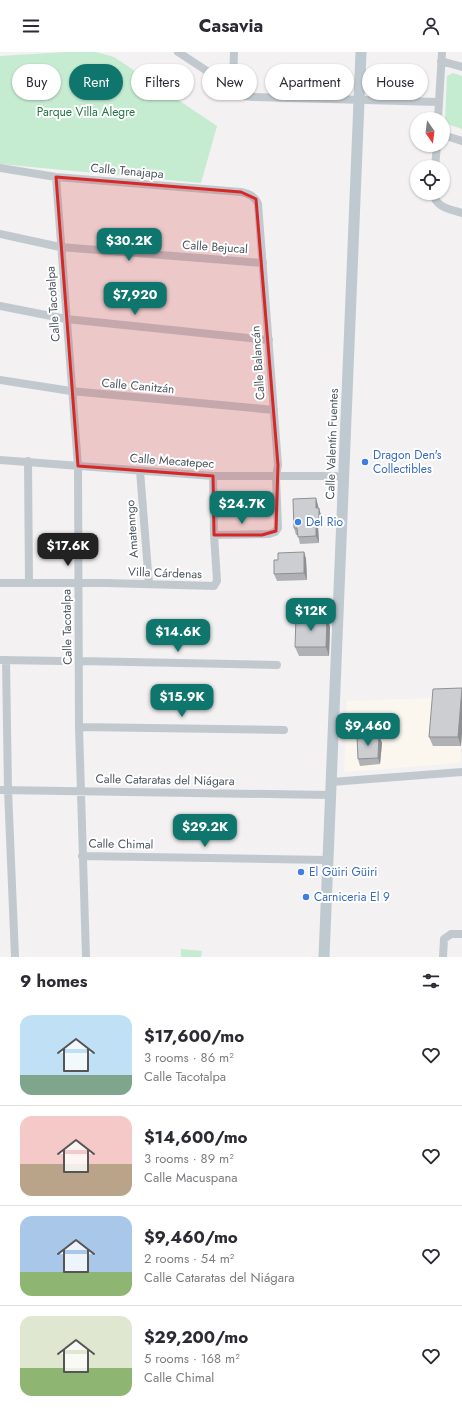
<!DOCTYPE html>
<html lang="en">
<head>
<meta charset="utf-8">
<style>
  body { margin:0; font-family:Jost,sans-serif; background:#f2f2f3; color:#2b2b33; height:100vh; display:flex; flex-direction:column; font-size:15px; white-space:nowrap }
  * { box-sizing:border-box; margin:0 }
  p { font-size:13px; color:#7c7c81 }
  .icon { flex:none; width:22px; height:22px; fill:none; stroke:currentColor; stroke-width:2; stroke-linecap:round; stroke-linejoin:round }
  .map { position:relative; height:905px; overflow:hidden }
  .drawer { display:flex; flex-direction:column; background:#fff; flex:1 }
  .drawer>* { flex:none }
  .guide { position:absolute; left:12px; top:12px; width:438px; height:36px; display:flex; gap:8px }
  .needle { width:26px; rotate:166deg }
  .controls { position:absolute; left:410px; top:60px; display:grid; gap:8px }
  .controls a { display:grid; place-items:center; width:40px; height:40px; border-radius:50%; background:#fff; box-shadow:0 1px 3px #0004; font-size:20px }
  .price { position:absolute; translate:-50% -34px; padding:0 9px; border-radius:8px; background:#0f766e; color:#fff; font-size:13px; line-height:26px; filter:drop-shadow(0 1px 2px #0008) }
  .price::after { content:''; position:absolute; left:50%; top:24px; width:12px; height:9px; margin-left:-6px; background:inherit; clip-path:polygon(0 0,100% 0,50% 100%) }
  .price.on { background:#222; color:#fff }
  ul { padding:0; list-style:none }
  li { display:flex; align-items:center; gap:12px; height:100px; padding:0 20px }
  li+li { border-top:1px solid #e1e1e2 }
  li span { display:grid; place-items:center; flex:none; width:112px; height:80px; border-radius:12px; color:#555 }
  li>.icon { margin-inline-start:auto }
  span .icon { width:48px; height:48px; fill:#fffc; stroke-width:1 }
  li b { font-size:17px }
  h2 { display:flex; justify-content:space-between; align-items:center; height:48px; padding:0 20px; font-size:17px }
  .pill { padding:0 14px; border-radius:18px; background:#fff; box-shadow:0 1px 3px #0004; font-size:14px; line-height:36px }
  .pill.on { background:#0f766e; color:#fff }
  header { display:flex; justify-content:space-between; align-items:center; height:52px; padding:0 20px; background:#fff; font-size:18px; font-weight:700 }
  .map>svg:first-child { display:block }
</style>
</head>
<body>
<header><svg class="icon" aria-label="menu" viewBox="0 0 24 24"><path d="M4 6h16M4 12h16M4 18h16"/></svg>Casavia<svg class="icon" aria-label="person" viewBox="0 0 24 24"><circle cx="12" cy="8" r="4"/><path d="M4 21q1-7 8-7t8 7"/></svg></header>
<div class="map">
<svg width="462" height="905" viewBox="0 0 462 905">
  <rect width="100%" height="100%" fill="#f3f1f2"/>
  <path fill="#fbf6ee" d="M462 645V682L460 711 344 720 347 649Z"/>
  <path fill="#c5ebd1" d="M66 0H96L114 5 217 74 201 131 0 112V4Z
    M453 21 462 24V77L450 73 445 67 447 24Z
    M181 897 202 899 201 905H181Z"/>
  <g fill="none" stroke-linecap="round" stroke-linejoin="round">
    <path stroke="#c1c9ce" stroke-width="8" d="M178 0 245 44 253 45 438 50
      M441 9 462 15
      M233 35 234 0
      M438 67 442 0
      M443 83 462 89
      M435 115 437 93
      M0 116 56 125 241 140C249 142 255 144 258 152L278 413 276 425 278 476 275 480 269 482 214 483
      M56 125 78 414 79 675 86 905
      M433 141C436 156 450 157 462 161
      M0 182 60 195 263 211
      M0 254 66 267 269 288
      M0 328 71 339 274 358
      M0 408 213 424H336L343 426
      M28 409 29 531
      M140 419 149 532
      M0 531H107L214 534 217 529 214 483 213 424
      M0 608 62 609
      M6 608 8 738 15 905
      M80 609 277 613
      M79 675 284 678
      M331 730 462 720
      M0 738 330 743
      M82 804 328 808
      M443 905 444 887 451 882H462"/>
    <path stroke="#bfc9d0" stroke-width="11" d="M324 905 361 0"/>
  </g>
  <path fill="#afb1b5" d="M318 453V456L321 463V473L318 474 319 491 300 492 298 483H296L294 476Z
    M304 500 306 507 307 528 277 529 274 522 278 508Z
    M327 566 330 575 329 604H299L295 595Z
    M462 636 461 694H433L429 685Z
    M379 684 382 691 380 712 360 714 358 707Z"/>
  <path fill="#8f9093" d="M316 446 318 453 319 463 316 456Z
    M319 456 321 463V473L319 466Z
    M316 467 318 474 319 491 316 484Z
    M304 500 306 507 307 528 304 521Z
    M327 566 330 575 329 604 326 595Z
    M462 636V682L461 694 458 685Z
    M379 684 382 691 380 712 378 706Z"/>
  <path fill="#ccced2" stroke="#8f9093" d="M316 446V456H319V466L316 467V484L298 485 297 476H294L293 447Z
    M304 500V521L274 522V508H278V501Z
    M296 565 327 566 326 595H295Z
    M462 636 458 685H429L433 637Z
    M379 684 378 706 358 707 357 685Z"/>
  <path fill="#d62828" fill-opacity="0.2" stroke="#d62828" stroke-width="3" stroke-linejoin="round" d="M56 125 241 140 256 147 278 413 276 479 262 483H214L213 424 78 414Z"/>
  <g fill="#3f7fe0" stroke="#fff" stroke-width="1.5">
    <circle cx="365" cy="410" r="4"/>
    <circle cx="298" cy="470" r="4"/>
    <circle cx="301" cy="820" r="4"/>
    <circle cx="306" cy="845" r="4"/>
  </g>
  <g text-anchor="middle" stroke-width="4" stroke-linejoin="round" paint-order="stroke">
    <g font-size="12" fill="#227745" stroke="#fff">
      <text x="86" y="64">Parque Villa Alegre</text>
    </g>
    <g font-size="12" fill="#4b565d" stroke="#fff">
      <text transform="translate(127 119) rotate(5)" y="4">Calle Tenajapa</text>
      <text transform="translate(215 195) rotate(4)" y="4">Calle Bejucal</text>
      <text transform="translate(53 252) rotate(-94)" y="4">Calle Tacotalpa</text>
      <text transform="translate(258 311) rotate(-94)" y="4">Calle Balancán</text>
      <text transform="translate(138 334) rotate(5)" y="4">Calle Canitzán</text>
      <text transform="translate(332 392) rotate(-88)" y="4">Calle Valentín Fuentes</text>
      <text transform="translate(172 409) rotate(4)" y="4">Calle Mecatepec</text>
      <text transform="translate(132 477) rotate(-94)" y="4">Amatenngo</text>
      <text transform="translate(165 521) rotate(2)" y="4">Villa Cárdenas</text>
      <text transform="translate(67 575) rotate(-91)" y="4">Calle Tacotalpa</text>
      <text transform="translate(165 728) rotate(1)" y="4">Calle Cataratas del Niágara</text>
      <text transform="translate(121 792) rotate(1)" y="4">Calle Chimal</text>
    </g>
    <g font-size="12" fill="#366cbe" stroke="#fff" text-anchor="start">
      <text x="373" y="407">Dragon Den's<tspan x="373" dy="14">Collectibles</tspan></text>
      <text x="306" y="474">Del Rio</text>
      <text x="309" y="824">El Güiri Güiri</text>
      <text x="314" y="849">Carniceria El 9</text>
    </g>
  </g>
</svg>
<div class="controls">
<a><svg class="needle" viewBox="-14 -14 28 28"><path d="M0-13l5 13h-10z" fill="#e53935"/><path d="M0 13l5-13h-10z" fill="#7c7c81"/></svg></a>
<a><svg class="icon" aria-label="locate" viewBox="0 0 24 24"><circle cx="12" cy="12" r="6"/><path d="M12 2v4M12 18v4M2 12h4M18 12h4"/></svg></a>
</div>
<b class="price" style="left:129px;top:210px">$30.2K</b>
<b class="price" style="left:135px;top:264px">$7,920</b>
<b class="price" style="left:242px;top:473px">$24.7K</b>
<b class="price on" style="left:68px;top:515px">$17.6K</b>
<b class="price" style="left:311px;top:580px">$12K</b>
<b class="price" style="left:178px;top:601px">$14.6K</b>
<b class="price" style="left:182px;top:666px">$15.9K</b>
<b class="price" style="left:368px;top:695px">$9,460</b>
<b class="price" style="left:205px;top:796px">$29.2K</b>
<div class="guide">
<a class="pill">Buy</a>
<a class="pill on">Rent</a>
<a class="pill">Filters</a>
<a class="pill">New</a>
<a class="pill">Apartment</a>
<a class="pill">House</a>
</div>
</div>
<section class="drawer">
<h2>9 homes<svg class="icon" aria-label="filters" viewBox="0 0 24 24"><path d="M4 7h16M4 17h16"/><circle cx="9" cy="7" r="2"/><circle cx="15" cy="17" r="2"/></svg></h2>
<ul>
<li><span style="background:linear-gradient(#bfe0f5 75%,#7fa58c 0)"><svg class="icon" aria-label="home" viewBox="0 0 24 24"><path d="M3 11l9-7 9 7M6 9v11h12V9"/></svg></span><div><b>$17,600/mo</b><p>3 rooms · 86 m²</p><p>Calle Tacotalpa</p></div><svg class="icon" aria-label="heart" viewBox="0 0 24 24"><path d="M12 20l-8-8c-3-5 5-10 8-4 3-6 11-1 8 4z"/></svg></li>
<li><span style="background:linear-gradient(#f6c9c9 60%,#b9a48a 0)"><svg class="icon" aria-label="home" viewBox="0 0 24 24"><path d="M3 11l9-7 9 7M6 9v11h12V9"/></svg></span><div><b>$14,600/mo</b><p>3 rooms · 89 m²</p><p>Calle Macuspana</p></div><svg class="icon" aria-label="heart" viewBox="0 0 24 24"><path d="M12 20l-8-8c-3-5 5-10 8-4 3-6 11-1 8 4z"/></svg></li>
<li><span style="background:linear-gradient(#a9c7e8 70%,#8fb573 0)"><svg class="icon" aria-label="home" viewBox="0 0 24 24"><path d="M3 11l9-7 9 7M6 9v11h12V9"/></svg></span><div><b>$9,460/mo</b><p>2 rooms · 54 m²</p><p>Calle Cataratas del Niágara</p></div><svg class="icon" aria-label="heart" viewBox="0 0 24 24"><path d="M12 20l-8-8c-3-5 5-10 8-4 3-6 11-1 8 4z"/></svg></li>
<li><span style="background:linear-gradient(#dfe7d0 65%,#8fb573 0)"><svg class="icon" aria-label="home" viewBox="0 0 24 24"><path d="M3 11l9-7 9 7M6 9v11h12V9"/></svg></span><div><b>$29,200/mo</b><p>5 rooms · 168 m²</p><p>Calle Chimal</p></div><svg class="icon" aria-label="heart" viewBox="0 0 24 24"><path d="M12 20l-8-8c-3-5 5-10 8-4 3-6 11-1 8 4z"/></svg></li>
</ul>
</section>
</body>
</html>
